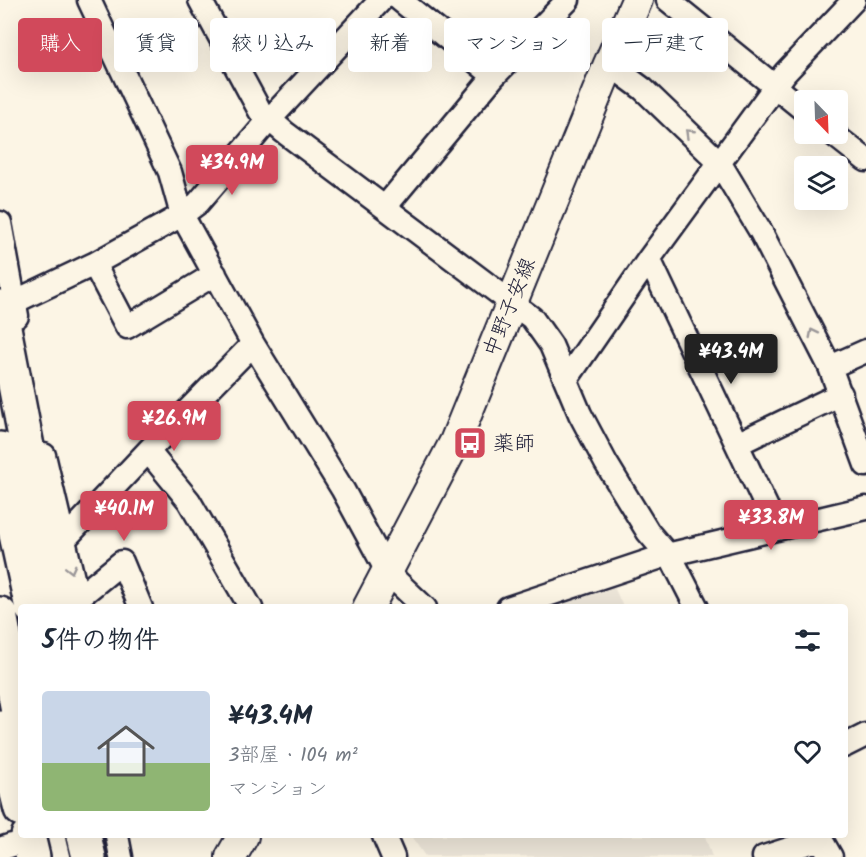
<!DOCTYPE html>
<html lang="ja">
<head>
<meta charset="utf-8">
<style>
  body { margin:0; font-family:Kalam,"Klee One",sans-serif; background:#f2f2f3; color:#1f2937; height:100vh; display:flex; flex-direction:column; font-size:22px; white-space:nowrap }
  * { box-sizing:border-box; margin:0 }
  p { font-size:20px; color:#747a83 }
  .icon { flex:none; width:33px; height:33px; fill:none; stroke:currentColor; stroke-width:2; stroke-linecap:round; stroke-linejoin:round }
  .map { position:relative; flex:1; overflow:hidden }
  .sheet { position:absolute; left:18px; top:604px; width:830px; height:234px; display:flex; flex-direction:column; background:#fff; border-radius:6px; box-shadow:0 6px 24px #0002 }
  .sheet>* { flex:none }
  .guide { position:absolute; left:18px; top:18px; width:831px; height:54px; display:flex; gap:12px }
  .needle { width:39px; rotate:157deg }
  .controls { position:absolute; left:794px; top:90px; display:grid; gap:12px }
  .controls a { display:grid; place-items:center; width:54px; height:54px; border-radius:6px; background:#fff; box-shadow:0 6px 24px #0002; font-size:30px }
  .price { position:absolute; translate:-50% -51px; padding:0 14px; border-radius:6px; background:#d1495b; color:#fff; font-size:20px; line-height:39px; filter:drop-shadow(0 2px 3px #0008) }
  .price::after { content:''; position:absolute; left:50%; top:36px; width:18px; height:14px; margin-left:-9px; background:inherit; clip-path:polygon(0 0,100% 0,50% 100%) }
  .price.on { background:#222; color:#fff }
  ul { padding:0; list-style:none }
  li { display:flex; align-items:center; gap:18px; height:150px; padding:0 24px }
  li+li { border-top:2px solid #e0e1e3 }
  li span { display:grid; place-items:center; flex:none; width:168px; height:120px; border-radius:6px; color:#555 }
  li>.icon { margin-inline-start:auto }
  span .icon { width:72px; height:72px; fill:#fffc; stroke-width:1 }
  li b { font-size:26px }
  h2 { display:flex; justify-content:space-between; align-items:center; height:72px; padding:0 24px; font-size:26px }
  .chip { padding:0 21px; border-radius:6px; background:#fff; box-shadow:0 6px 24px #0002; font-size:21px; line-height:54px }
  .chip.on { background:#d1495b; color:#fff }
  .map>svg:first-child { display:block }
</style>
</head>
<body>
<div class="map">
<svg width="866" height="857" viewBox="0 0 866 857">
  <rect width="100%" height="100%" fill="#fcf5e5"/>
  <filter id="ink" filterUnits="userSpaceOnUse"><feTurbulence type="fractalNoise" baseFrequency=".0167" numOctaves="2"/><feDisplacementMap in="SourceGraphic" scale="12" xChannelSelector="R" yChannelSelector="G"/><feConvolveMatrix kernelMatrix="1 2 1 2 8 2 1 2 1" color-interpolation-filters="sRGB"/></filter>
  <g filter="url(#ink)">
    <path fill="#ece5d8" d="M611 580 623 607 532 608Z
      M411 836H705L712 857 425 856Z"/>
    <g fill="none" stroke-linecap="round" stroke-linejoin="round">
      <g stroke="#22223b" stroke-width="27">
        <path id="minor" d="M89 0 170 172 182 215 253 344 343 490 388 573 425 608
          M200 0 260 111 284 132 532 318 551 345 580 414 606 463 648 532 673 561 697 608
          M668 0 804 110
          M609 64 643 89 719 162 761 232 830 367 866 465
          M494 76 568 0
          M833 134 866 160
          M385 207 494 76 400 0
          M0 223 17 316
          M649 259 777 529
          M94 264 127 327 215 274
          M14 302 94 264 182 215 198 203 269 120 381 0
          M830 367 866 351
          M566 380 649 259 785 73 854 0
          M737 444 841 394
          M148 451 253 344
          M44 455 80 608
          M64 540 148 451 189 501 251 608
          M78 598 122 562 141 608
          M508 608 667 555 866 508
          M844 746 866 735
          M117 836 121 857
          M384 836 393 857
          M819 836 831 857
          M0 849 12 845
          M764 857 820 839"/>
      </g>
      <g stroke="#22223b" stroke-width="34">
        <path id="major" d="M368 608 455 442 609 64 637 0
          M231 857 243 836"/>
      </g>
      <g stroke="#22223b" stroke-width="38">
        <path id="highway" d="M0 307 47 550 61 608
          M0 449 7 493 32 608
          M0 614 21 727
          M0 727 21 809
          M28 836 33 857
          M84 836 89 857"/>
      </g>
      <use href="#minor" stroke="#fcf5e5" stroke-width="22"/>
      <use href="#major" stroke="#fcf5e5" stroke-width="30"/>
      <use href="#highway" stroke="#fcf5e5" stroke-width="33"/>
    </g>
    <defs><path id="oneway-chevron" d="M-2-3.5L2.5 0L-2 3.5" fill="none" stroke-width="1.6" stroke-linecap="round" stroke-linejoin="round" transform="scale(1.5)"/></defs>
    <g stroke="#9a9698">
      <use href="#oneway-chevron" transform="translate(689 133) rotate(-136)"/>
      <use href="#oneway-chevron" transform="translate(813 333) rotate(-117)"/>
      <use href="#oneway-chevron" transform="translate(71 569) rotate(76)"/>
    </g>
  </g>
  <defs>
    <g id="bus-square" transform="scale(1.725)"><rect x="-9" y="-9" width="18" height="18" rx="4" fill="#d1495b" stroke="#fcf5e5"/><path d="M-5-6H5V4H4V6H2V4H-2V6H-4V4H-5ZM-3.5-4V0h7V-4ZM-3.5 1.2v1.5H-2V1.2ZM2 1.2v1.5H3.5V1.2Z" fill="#fff"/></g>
  </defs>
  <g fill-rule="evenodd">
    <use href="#bus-square" x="470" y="443"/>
  </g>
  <g text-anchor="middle" stroke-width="5" stroke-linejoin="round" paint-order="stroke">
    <g font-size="21" fill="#22223b" stroke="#fcf5e5">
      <text transform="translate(509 307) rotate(-68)" y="7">中野子安線</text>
    </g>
    <g font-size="21" fill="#22223b" stroke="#fcf5e5" text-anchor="start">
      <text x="493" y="450">薬師</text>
    </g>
  </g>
</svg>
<div class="controls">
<a><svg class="needle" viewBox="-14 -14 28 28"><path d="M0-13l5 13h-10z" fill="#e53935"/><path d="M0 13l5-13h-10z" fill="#747a83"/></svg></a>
<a><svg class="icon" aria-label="layers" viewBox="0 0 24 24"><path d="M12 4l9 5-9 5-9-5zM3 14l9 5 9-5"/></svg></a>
</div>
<b class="price" style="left:232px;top:196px">¥34.9M</b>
<b class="price on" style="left:731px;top:385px">¥43.4M</b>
<b class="price" style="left:174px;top:452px">¥26.9M</b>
<b class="price" style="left:124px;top:542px">¥40.1M</b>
<b class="price" style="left:771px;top:551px">¥33.8M</b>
<div class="guide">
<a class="chip on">購入</a>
<a class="chip">賃貸</a>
<a class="chip">絞り込み</a>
<a class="chip">新着</a>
<a class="chip">マンション</a>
<a class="chip">一戸建て</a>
</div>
<section class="sheet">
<h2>5件の物件<svg class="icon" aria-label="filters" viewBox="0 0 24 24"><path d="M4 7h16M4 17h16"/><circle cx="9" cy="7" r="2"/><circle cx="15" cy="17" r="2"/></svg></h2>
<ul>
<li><span style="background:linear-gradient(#c9d6e8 60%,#8fb573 0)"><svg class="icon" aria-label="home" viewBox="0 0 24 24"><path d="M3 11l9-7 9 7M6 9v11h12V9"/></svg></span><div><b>¥43.4M</b><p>3部屋 · 104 m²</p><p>マンション</p></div><svg class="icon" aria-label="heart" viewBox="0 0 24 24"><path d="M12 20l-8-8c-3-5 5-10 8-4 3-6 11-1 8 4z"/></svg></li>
</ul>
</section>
</div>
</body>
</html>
